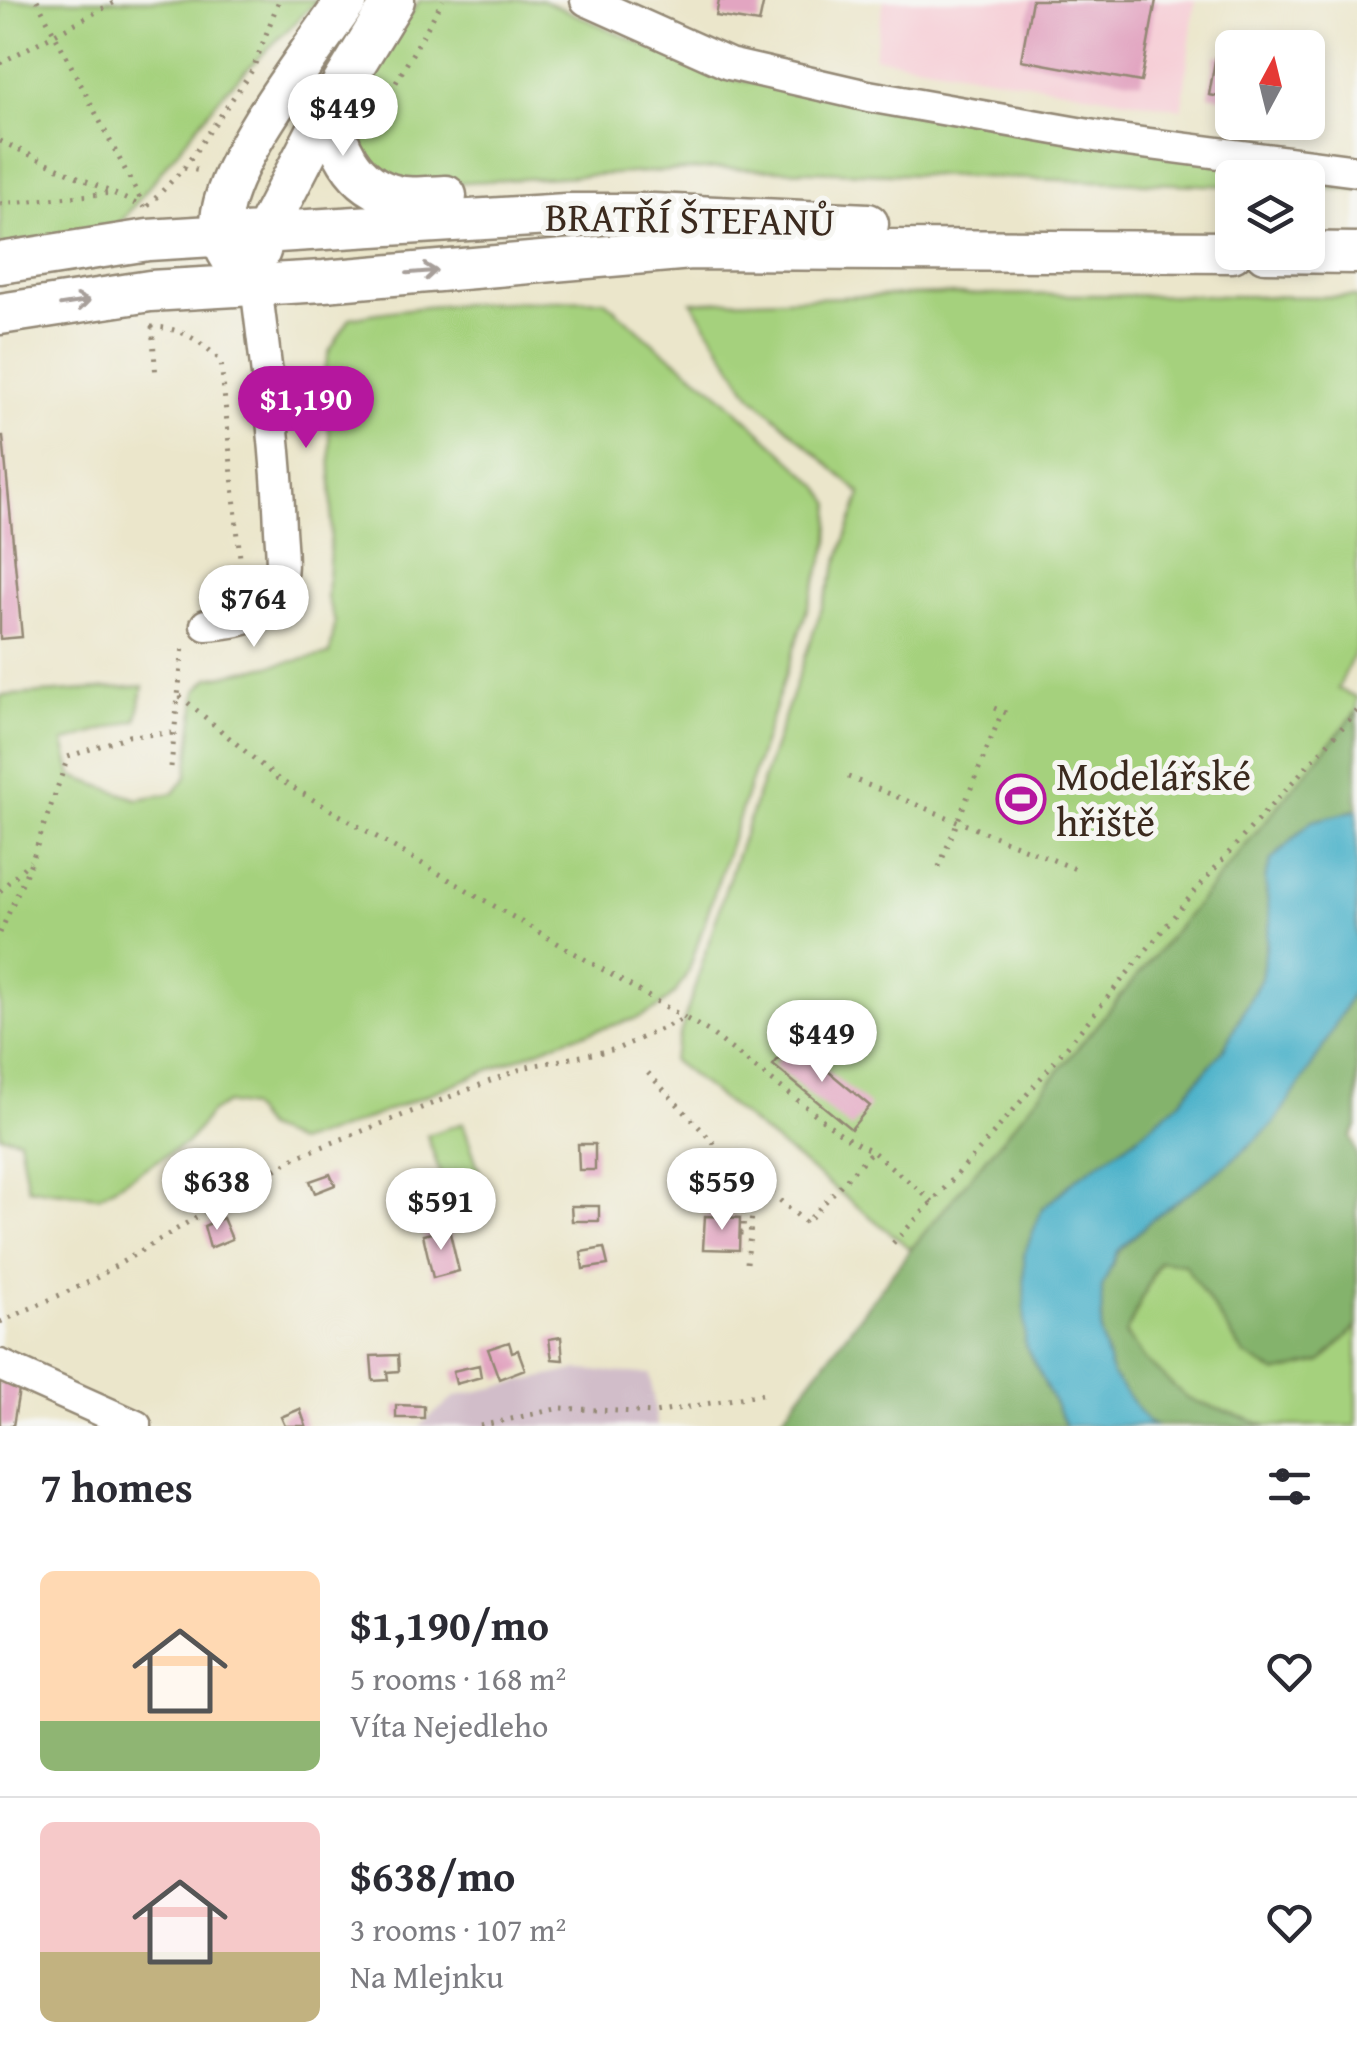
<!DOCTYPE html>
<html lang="en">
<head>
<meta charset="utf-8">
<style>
  body { margin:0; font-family:"Gentium Book Plus",serif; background:#f2f2f3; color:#2b2b33; height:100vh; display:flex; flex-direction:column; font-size:38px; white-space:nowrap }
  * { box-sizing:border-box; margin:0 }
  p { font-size:32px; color:#7c7c81 }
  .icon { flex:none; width:55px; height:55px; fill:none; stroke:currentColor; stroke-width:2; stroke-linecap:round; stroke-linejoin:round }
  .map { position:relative; height:1426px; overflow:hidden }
  .sheet { display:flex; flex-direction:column; background:#fff; flex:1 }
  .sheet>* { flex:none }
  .needle { width:65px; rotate:7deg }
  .tools { position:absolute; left:1215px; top:30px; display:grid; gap:20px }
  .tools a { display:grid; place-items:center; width:110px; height:110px; border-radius:15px; background:#fff; box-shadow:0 5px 15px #0003; font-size:50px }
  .price { position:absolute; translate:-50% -85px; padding:0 22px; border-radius:35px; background:#fff; color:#222; font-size:32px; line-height:65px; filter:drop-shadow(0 2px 5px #0008) }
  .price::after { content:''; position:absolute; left:50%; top:60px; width:30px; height:22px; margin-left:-15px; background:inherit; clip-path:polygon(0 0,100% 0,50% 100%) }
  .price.selected { background:#b5179e; color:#fff }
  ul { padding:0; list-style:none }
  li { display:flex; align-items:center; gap:30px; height:250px; padding:0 40px }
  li+li { border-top:2px solid #e1e1e2 }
  li span { display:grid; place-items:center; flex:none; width:280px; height:200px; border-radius:15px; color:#555 }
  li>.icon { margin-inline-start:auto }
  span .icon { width:120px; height:120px; fill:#fffc; stroke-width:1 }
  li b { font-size:42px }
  h2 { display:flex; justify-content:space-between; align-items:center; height:120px; padding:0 40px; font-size:42px }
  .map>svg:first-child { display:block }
</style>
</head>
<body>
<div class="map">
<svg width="1357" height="1426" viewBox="0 0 1357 1426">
  <rect width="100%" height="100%" fill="#f6f6f2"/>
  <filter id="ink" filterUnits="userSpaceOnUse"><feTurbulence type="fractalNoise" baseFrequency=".01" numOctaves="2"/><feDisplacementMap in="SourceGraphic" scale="20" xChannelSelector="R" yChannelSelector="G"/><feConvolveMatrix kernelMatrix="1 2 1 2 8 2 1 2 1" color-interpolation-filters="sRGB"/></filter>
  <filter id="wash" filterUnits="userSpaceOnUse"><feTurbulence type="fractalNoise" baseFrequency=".0048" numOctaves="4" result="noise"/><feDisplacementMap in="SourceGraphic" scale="40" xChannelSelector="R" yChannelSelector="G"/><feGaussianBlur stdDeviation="2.25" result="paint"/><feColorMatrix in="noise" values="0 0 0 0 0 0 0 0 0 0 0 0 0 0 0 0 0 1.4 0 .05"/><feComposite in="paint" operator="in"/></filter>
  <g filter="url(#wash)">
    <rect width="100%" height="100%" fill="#ebe6cb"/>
    <path fill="#f6cfd7" d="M884 0H1195L1182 109 874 57Z"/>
    <path fill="#d1bdc9" d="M576 1370 650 1374 657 1426H419L456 1396Z"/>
    <path fill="#a5d17d" stroke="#707e4e" stroke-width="2.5" d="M0 0H318L225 91 116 228 0 247Z
      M420 0H543L714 76 1357 180V190L1308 188V178H1232V186L724 168 450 183 392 179 349 141 352 92Z
      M941 294 1357 297V647L1338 689 1357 697V711L911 1249 672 1060 726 887 861 494 750 394 692 302Z
      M604 300 658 347 713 388 819 486 831 504 829 542 689 970 676 992 658 1008 638 1018 566 1039 344 1128 296 1143 265 1128 249 1107 226 1103 210 1113 188 1142 99 1196 28 1188 19 1139 0 1135V696L143 686 137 720 64 742 72 776 137 799 174 793 187 776 197 690 209 678 330 654 335 622 327 598 332 511 330 438 323 376 329 352 350 318C433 301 520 302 604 300Z
      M463 1123 486 1191 450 1203 427 1135Z
      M1160 1261 1184 1263 1202 1289 1321 1362 1357 1326V1426H1268L1188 1399 1145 1360 1125 1333C1139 1310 1147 1285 1160 1261Z"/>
    <path fill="#84b36c" stroke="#606e45" stroke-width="2.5" d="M1357 711V810L1349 811 1265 879 1270 921 1261 978 1223 1050 1179 1102 1136 1138 1077 1178 1042 1209 1025 1344 1066 1426H776L911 1249Z
      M1357 984V1127L1351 1137 1357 1156V1326L1321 1362 1276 1373 1244 1354 1184 1264 1159 1261C1146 1285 1139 1310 1125 1334L1145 1360 1188 1399 1268 1426H1156L1148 1422 1112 1375 1101 1336 1102 1287 1117 1253 1151 1220 1223 1168 1320 1053Z"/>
    <path fill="#4ab1c9" stroke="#426e74" stroke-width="2.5" d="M1357 810V984L1320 1053 1273 1125 1223 1168 1151 1220 1117 1252 1102 1287 1101 1336 1112 1375 1148 1422 1156 1426H1066L1025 1344 1024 1254 1042 1209 1077 1178 1136 1138 1179 1102 1223 1050 1261 978 1270 921 1265 879 1271 860 1312 821Z"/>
    <g id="blocks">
      <path fill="#e2a5c1" d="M719 0H764L759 23 716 16Z
        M1032 0H1156L1141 82 1021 60Z
        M1216 55 1232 57V99L1209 95Z
        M0 437H3L22 637 0 639Z
        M793 1042 870 1106 851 1129 773 1065Z
        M578 1144H595V1170H579Z
        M330 1174 335 1185 315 1193 310 1181Z
        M571 1206H599V1221H572Z
        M705 1216 740 1218 739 1250 703 1249Z
        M223 1218 232 1239 210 1248 204 1226Z
        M449 1229 459 1271 433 1278 423 1235Z
        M604 1248 608 1265 583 1269 581 1252Z
        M561 1337 563 1360 552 1359 549 1339Z
        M509 1342 512 1352 518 1350 525 1369 499 1379 488 1349Z
        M398 1355 399 1371 387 1372 388 1380 373 1381 371 1356Z
        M479 1365 481 1377 456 1384 453 1371Z
        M0 1379 20 1384 13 1426H0Z
        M396 1405 424 1406V1418H396Z
        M300 1409 306 1426H285L281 1417Z"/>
    </g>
  </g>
  <g filter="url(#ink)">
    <use href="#blocks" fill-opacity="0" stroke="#938874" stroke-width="2.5"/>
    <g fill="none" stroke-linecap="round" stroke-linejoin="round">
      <g stroke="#938874" stroke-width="35">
        <path id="minor" d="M586 0 729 64 868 96 1112 139 1357 171
          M206 625C235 623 263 620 277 590 285 572 281 549 280 529 277 447 266 366 256 285
          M0 1365 136 1426"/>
      </g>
      <g stroke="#938874" stroke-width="45">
        <path id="major" d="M333 100C331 143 353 187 398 196 414 199 430 197 446 196
          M260 251 265 232 333 100 394 0
          M1265 252 1357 253
          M230 256C223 245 219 233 221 220 226 159 312 52 347 0
          M0 263 148 240 566 214H653L868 224
          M0 314 150 291 324 281 691 249 1232 252"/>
      </g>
      <path stroke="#938874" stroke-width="5" stroke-dasharray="2.5 8" stroke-linecap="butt" d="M37 0 146 210
        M0 63 119 0
        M370 128 443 0
        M0 141 143 207
        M184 168 201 171
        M0 204 111 193
        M148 206 184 168 253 69 279 0
        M152 326 156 377
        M151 327C181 327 201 341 221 361L243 589
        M180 696 278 779 685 1018
        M994 708 1011 715
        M171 767 183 646
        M848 777 1078 870
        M939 867 1002 712
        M0 891 30 861
        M0 933 32 860 68 757 128 736 175 733
        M648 1073 713 1142 734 1179 766 1188 806 1223 872 1151
        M740 1233H743L744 1208 751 1201
        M893 1243C995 1138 1087 1022 1180 909 1237 841 1298 777 1357 711
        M747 1263 755 1186
        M0 1322 91 1281 296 1157 526 1067 617 1049 685 1018 708 1031 845 1137 872 1151 933 1202
        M480 1426 560 1408 655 1413 762 1394"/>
      <use href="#minor" stroke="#fff" stroke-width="30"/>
      <use href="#major" stroke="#fff" stroke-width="40"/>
    </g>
    <defs><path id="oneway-shaft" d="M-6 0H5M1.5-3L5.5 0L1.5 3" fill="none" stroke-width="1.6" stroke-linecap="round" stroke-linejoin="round" transform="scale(2.5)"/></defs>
    <g stroke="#a79f9a">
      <use href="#oneway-shaft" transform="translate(422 272) rotate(-5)"/>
      <use href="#oneway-shaft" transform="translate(75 303) rotate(-9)"/>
    </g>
  </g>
  <defs>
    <g id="stadium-ring" transform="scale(2.5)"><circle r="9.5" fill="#f6f6f2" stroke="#b5179e" stroke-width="1.5"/><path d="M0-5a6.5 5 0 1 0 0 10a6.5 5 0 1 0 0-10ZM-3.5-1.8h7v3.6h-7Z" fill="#b5179e"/></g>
  </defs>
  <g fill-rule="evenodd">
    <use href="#stadium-ring" x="1021" y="799"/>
  </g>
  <g text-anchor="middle" stroke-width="10" stroke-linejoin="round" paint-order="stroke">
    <g font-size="40" fill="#3b2a1e" stroke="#f6f6f2">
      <text transform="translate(690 219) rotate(1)" y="14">BRATŘÍ ŠTEFANŮ</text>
    </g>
    <g font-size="40" fill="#3b2a1e" stroke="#f6f6f2" text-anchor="start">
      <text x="1056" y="790">Modelářské<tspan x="1056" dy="46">hřiště</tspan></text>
    </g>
  </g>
</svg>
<div class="tools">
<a><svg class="needle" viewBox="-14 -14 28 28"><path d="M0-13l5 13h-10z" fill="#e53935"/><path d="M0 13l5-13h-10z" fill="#7c7c81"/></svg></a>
<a><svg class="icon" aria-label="layers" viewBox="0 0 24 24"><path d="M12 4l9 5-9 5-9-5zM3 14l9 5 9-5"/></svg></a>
</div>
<b class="price" style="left:343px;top:159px">$449</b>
<b class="price selected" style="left:306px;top:451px">$1,190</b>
<b class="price" style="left:254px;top:650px">$764</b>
<b class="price" style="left:822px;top:1085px">$449</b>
<b class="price" style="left:217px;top:1233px">$638</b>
<b class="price" style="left:722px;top:1233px">$559</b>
<b class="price" style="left:441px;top:1253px">$591</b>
</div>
<section class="sheet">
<h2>7 homes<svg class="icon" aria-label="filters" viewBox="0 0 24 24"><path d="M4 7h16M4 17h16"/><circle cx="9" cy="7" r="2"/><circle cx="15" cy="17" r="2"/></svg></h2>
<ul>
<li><span style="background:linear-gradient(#ffd9b3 75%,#8fb573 0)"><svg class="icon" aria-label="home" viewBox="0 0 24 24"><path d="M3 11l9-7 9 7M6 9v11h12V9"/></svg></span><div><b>$1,190/mo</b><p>5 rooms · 168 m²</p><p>Víta Nejedleho</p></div><svg class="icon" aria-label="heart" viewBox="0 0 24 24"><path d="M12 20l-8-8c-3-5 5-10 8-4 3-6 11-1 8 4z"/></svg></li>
<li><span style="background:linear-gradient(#f6c9c9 65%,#c2b280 0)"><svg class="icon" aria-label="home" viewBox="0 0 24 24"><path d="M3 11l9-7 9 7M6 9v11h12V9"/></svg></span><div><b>$638/mo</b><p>3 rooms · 107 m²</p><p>Na Mlejnku</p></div><svg class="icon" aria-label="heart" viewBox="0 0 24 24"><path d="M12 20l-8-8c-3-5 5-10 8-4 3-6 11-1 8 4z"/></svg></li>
</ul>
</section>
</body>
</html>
